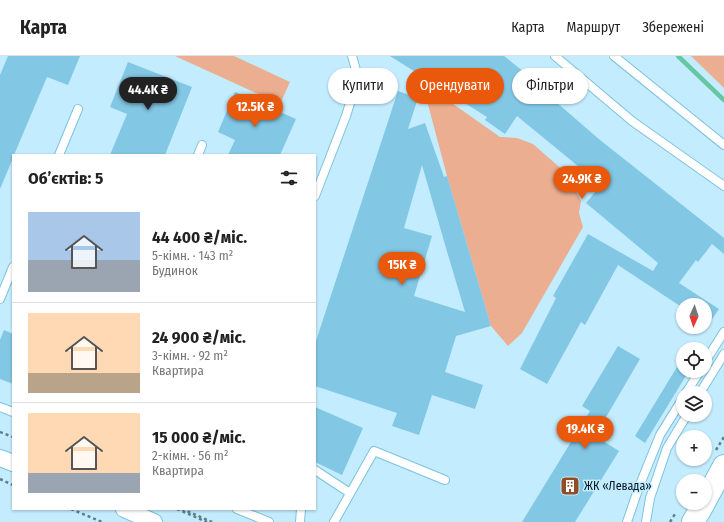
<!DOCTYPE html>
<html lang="uk">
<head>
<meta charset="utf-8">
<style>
  body { margin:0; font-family:"Fira Sans Condensed",sans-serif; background:#f6f6f6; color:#222; height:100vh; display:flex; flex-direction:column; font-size:15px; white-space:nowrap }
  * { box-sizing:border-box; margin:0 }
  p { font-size:13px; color:#767676 }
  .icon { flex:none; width:22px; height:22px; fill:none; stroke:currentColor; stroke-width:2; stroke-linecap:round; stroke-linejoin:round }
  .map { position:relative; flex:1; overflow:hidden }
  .details { position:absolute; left:12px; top:98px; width:304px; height:356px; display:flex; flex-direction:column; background:#fff; border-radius:0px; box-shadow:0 1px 3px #0004 }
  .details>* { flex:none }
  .guide { position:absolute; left:328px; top:12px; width:336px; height:36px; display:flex; gap:8px }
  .needle { width:26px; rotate:183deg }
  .controls { position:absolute; left:676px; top:242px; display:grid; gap:8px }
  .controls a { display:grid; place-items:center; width:36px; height:36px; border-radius:50%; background:#fff; box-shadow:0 1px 3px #0004; font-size:20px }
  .price { position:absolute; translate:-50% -34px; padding:0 9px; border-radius:14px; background:#ea580c; color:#fff; font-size:13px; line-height:26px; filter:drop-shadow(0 1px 2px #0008) }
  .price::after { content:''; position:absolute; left:50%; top:24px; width:12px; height:9px; margin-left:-6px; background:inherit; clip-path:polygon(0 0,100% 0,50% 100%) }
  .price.selected { background:#222; color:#fff }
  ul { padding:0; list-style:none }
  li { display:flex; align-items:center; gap:12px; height:100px; padding:0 16px }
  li+li { border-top:1px solid #e0e0e0 }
  li span { display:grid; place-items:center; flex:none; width:112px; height:80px; border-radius:0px; color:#555 }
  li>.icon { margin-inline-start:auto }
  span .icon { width:48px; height:48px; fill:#fffc; stroke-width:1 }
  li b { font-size:17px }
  h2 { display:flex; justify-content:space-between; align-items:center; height:48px; padding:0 16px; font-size:17px }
  .pill { padding:0 14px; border-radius:18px; background:#fff; box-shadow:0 1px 3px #0004; font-size:14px; line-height:36px }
  .pill.selected { background:#ea580c; color:#fff }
  header { display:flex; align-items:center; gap:24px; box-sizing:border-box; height:56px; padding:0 20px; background:#fff; border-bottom:1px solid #e0e0e0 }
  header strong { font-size:19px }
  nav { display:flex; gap:22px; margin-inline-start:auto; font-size:14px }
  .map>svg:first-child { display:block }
</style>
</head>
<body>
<header>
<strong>Карта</strong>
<nav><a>Карта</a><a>Маршрут</a><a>Збережені</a></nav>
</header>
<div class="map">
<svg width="724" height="466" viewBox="0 0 724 466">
  <rect width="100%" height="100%" fill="#c3ecfe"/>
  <path fill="#ebae90" d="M175 0H234L290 26 280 48Z
    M691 0H724V32Z
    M432 33 500 81 517 82 533 88 566 117 581 145 579 157 583 171 522 277 508 290 491 270 447 120 426 41Z"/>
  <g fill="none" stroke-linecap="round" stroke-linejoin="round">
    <path stroke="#67c6a3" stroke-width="4.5" d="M678 0 724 44"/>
  </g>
  <path fill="#82c7e4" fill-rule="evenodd" d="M8 0H80L68 29 47 21 14 99H13V102L0 133V19Z
    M390 0H504L534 24 533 26 600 84 724 182V198L712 188 698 206 696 204 679 227 719 253 708 269 705 267V249H683V252L618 209 585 269 581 266 547 328 520 313 556 242 553 240 588 178 653 215 658 207 586 147 601 129 517 60 505 78 485 64 487 61Z
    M128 6 192 31 165 99H110L127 58 110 51Z
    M398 35 418 42 408 73 425 67 444 121 447 120 491 270 456 280 445 316 483 329 475 353 432 339 419 379 392 370 397 357 315 330V288ZM422 109 446 192 465 256 414 240 432 180 404 172Z
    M235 36 296 63 280 99H228L235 84 218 76Z
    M4 274 13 278V328L0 323V284Z
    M618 290 640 303 595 380 619 395 575 466H522L590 355 582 350Z
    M677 311 687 318 645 387 635 380Z
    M315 351 363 372 342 419 315 406Z"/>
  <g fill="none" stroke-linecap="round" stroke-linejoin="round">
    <g stroke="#7dc2df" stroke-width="10">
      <path id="service" d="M555 0 632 65 724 130
        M614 0 724 89
        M59 99 78 53
        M198 99 202 89
        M315 140 346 60 358 21 352 0
        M0 243 13 211
        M705 306 724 276
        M686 337 700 315
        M700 337 724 298
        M0 351 13 356
        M315 414 350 437
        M237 453 269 466
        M300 466 301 453
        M334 466 374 395 445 424
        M627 466 639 431 660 379 683 342
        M646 466 650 442 667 392 687 359"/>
    </g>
    <g stroke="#7dc2df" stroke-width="18">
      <path id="minor" d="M0 402 13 407
        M124 453 154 466"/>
    </g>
    <g stroke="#7dc2df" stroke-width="24">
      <path id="primary" d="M705 445 724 410
        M693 466 704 447"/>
    </g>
    <path stroke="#5e7e8c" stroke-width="2.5" stroke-dasharray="3 3" stroke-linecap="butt" d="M0 376 13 381
      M716 394 724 381
      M0 423 13 429
      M71 453 102 466
      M177 453 207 466
      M182 453 212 466
      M670 466 675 458"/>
    <use href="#service" stroke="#fff" stroke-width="8"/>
    <use href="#minor" stroke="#fff" stroke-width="16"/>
    <use href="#primary" stroke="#fff" stroke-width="22"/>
  </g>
  <defs>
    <g id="building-square" transform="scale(1)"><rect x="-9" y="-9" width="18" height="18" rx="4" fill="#924c26" stroke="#c3ecfe"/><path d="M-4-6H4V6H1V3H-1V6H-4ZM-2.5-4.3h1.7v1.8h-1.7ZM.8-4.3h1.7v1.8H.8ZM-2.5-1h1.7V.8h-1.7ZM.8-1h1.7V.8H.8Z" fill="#fff"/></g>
  </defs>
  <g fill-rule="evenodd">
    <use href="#building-square" x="570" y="430"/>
  </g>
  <g text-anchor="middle" stroke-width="3" stroke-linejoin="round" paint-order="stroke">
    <g font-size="12" fill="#001722" stroke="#c3ecfe" text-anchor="start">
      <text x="584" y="434">ЖК «Левада»</text>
    </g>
  </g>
</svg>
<div class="controls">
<a><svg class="needle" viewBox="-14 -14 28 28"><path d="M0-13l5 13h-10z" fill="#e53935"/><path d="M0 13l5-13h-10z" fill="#767676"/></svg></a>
<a><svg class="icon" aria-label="locate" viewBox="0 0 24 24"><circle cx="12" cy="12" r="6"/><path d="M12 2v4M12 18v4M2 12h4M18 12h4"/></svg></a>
<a><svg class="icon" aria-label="layers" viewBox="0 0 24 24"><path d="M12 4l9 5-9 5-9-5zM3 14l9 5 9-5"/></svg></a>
<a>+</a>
<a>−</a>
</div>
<b class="price selected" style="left:148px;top:55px">44.4K ₴</b>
<b class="price" style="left:255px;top:72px">12.5K ₴</b>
<b class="price" style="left:582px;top:144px">24.9K ₴</b>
<b class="price" style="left:402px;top:230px">15K ₴</b>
<b class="price" style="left:585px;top:394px">19.4K ₴</b>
<div class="guide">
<a class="pill">Купити</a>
<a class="pill selected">Орендувати</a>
<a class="pill">Фільтри</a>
</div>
<section class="details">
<h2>Об’єктів: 5<svg class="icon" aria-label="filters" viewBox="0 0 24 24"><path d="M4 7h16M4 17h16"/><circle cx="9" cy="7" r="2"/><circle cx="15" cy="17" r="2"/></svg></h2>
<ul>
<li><span style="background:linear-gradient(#a9c7e8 60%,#9aa5b1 0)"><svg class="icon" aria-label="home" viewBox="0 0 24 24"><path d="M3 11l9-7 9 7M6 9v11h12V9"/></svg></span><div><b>44 400 ₴/міс.</b><p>5-кімн. · 143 m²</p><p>Будинок</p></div></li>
<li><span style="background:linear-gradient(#ffd9b3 75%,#b9a48a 0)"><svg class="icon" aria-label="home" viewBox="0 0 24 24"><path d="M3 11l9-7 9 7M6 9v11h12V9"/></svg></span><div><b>24 900 ₴/міс.</b><p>3-кімн. · 92 m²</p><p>Квартира</p></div></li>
<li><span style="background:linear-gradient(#ffd9b3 75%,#9aa5b1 0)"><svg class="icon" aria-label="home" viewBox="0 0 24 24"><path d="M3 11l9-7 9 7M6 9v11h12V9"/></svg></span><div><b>15 000 ₴/міс.</b><p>2-кімн. · 56 m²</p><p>Квартира</p></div></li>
</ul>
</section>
</div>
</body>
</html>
